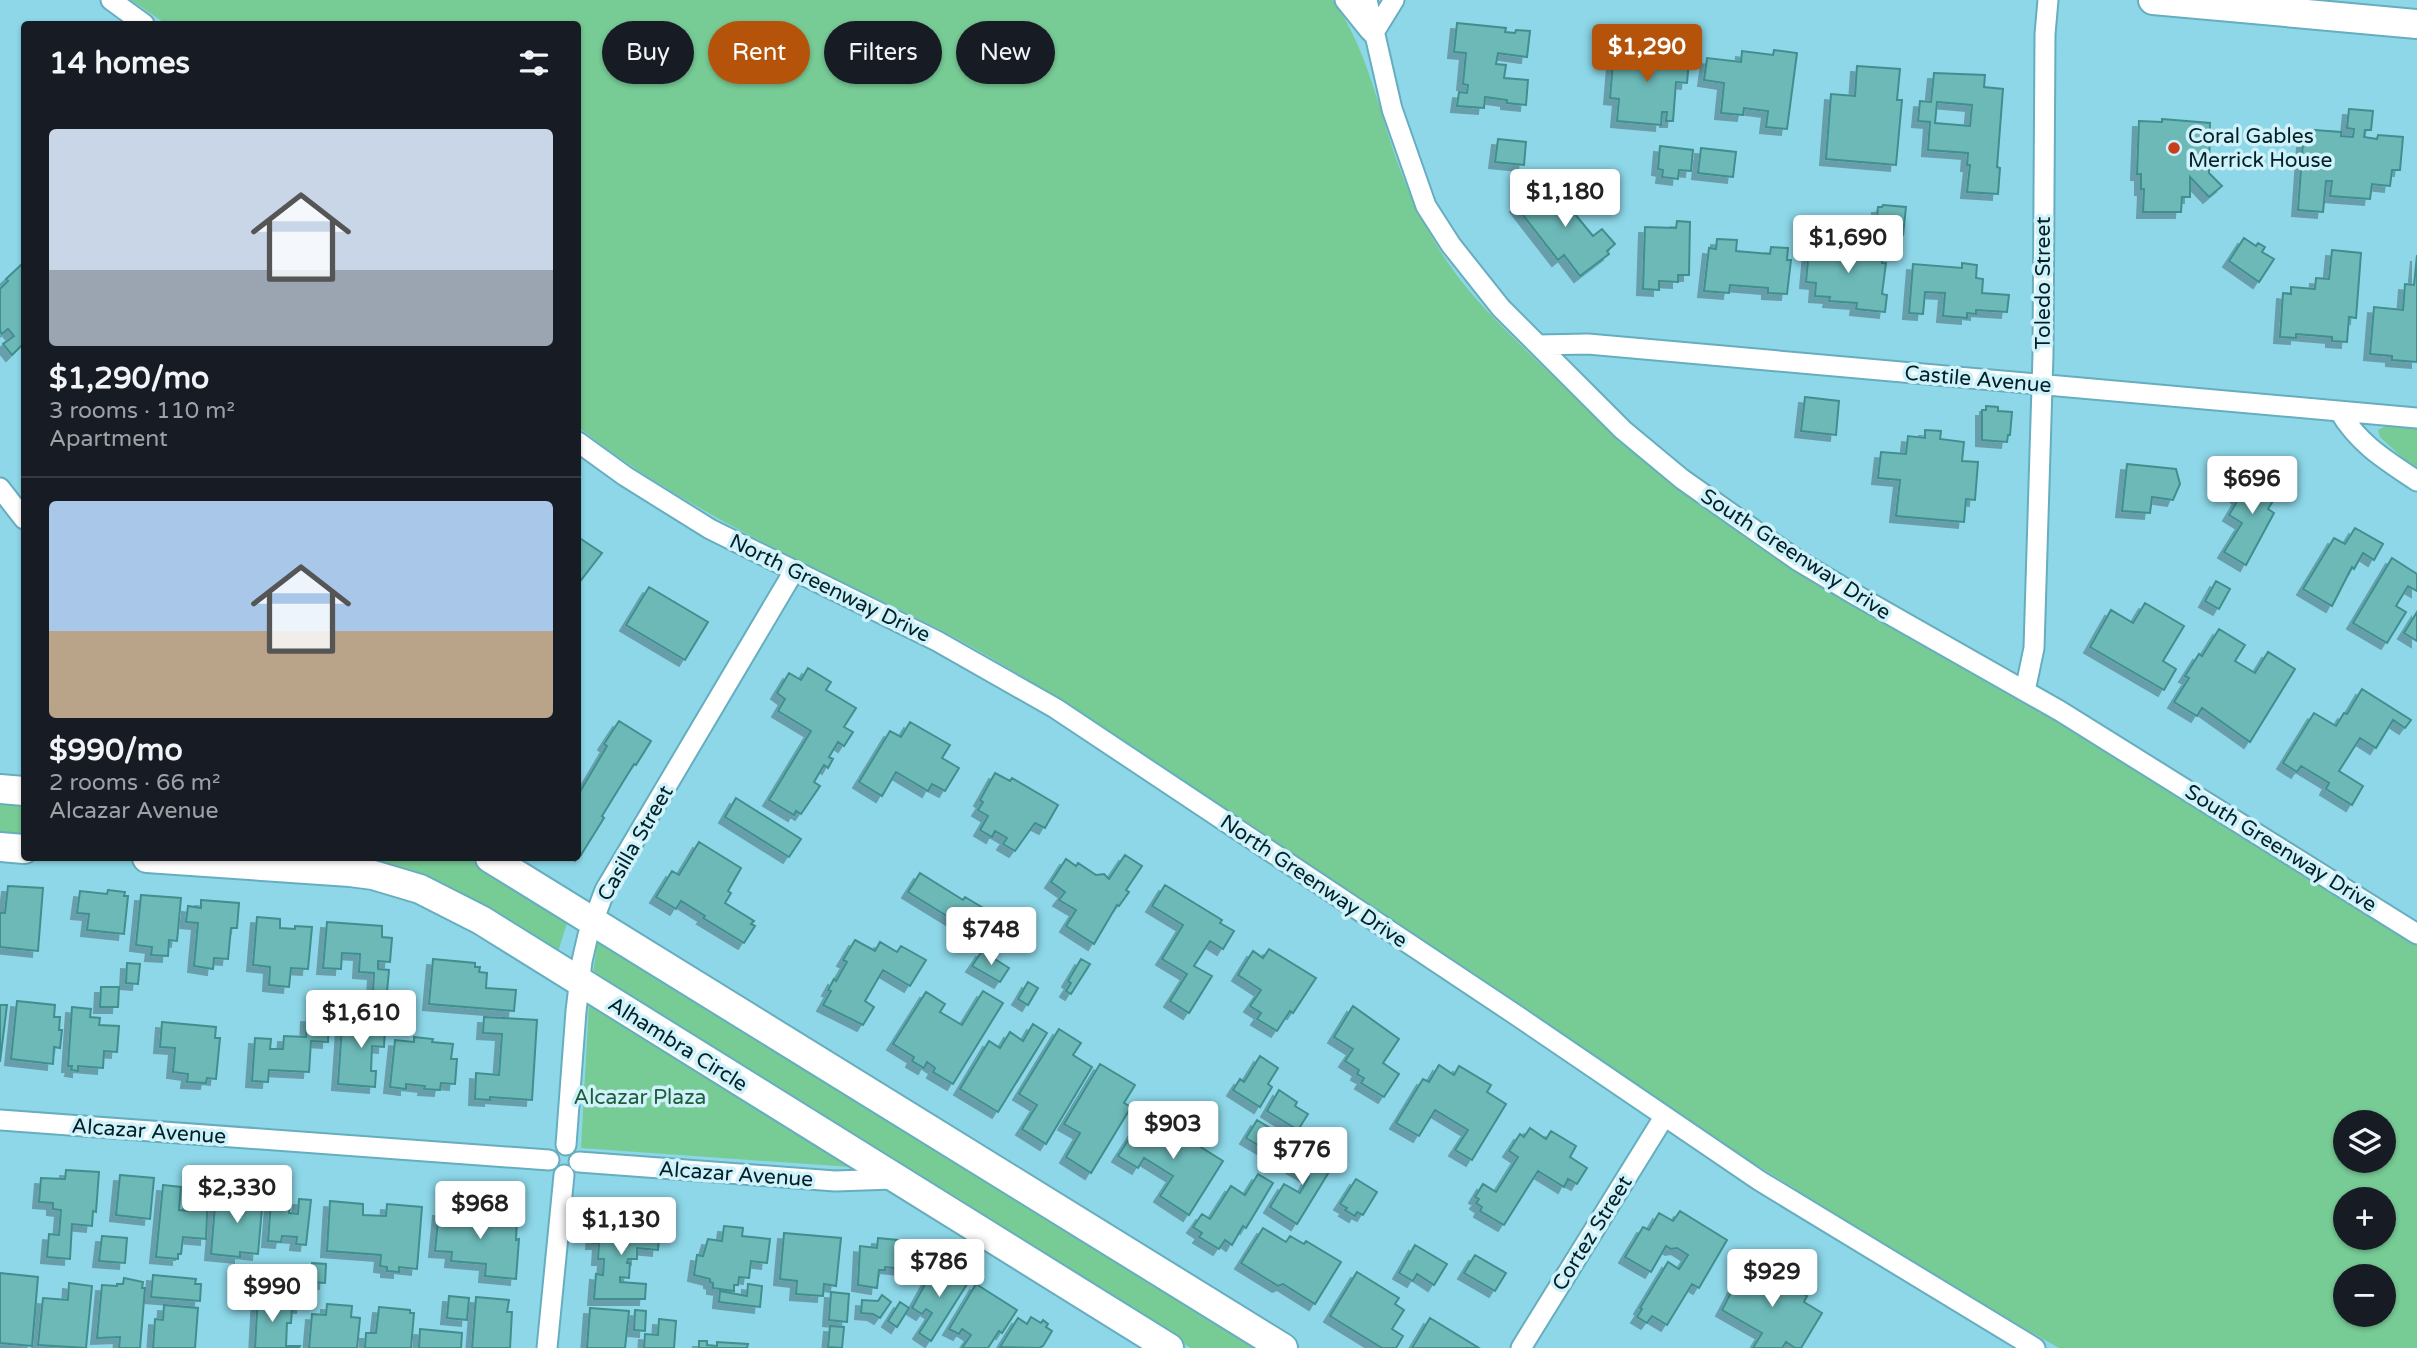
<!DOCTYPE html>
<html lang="en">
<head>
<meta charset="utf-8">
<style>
  body { margin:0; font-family:"Varela Round",sans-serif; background:#242831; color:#f1f3f6; height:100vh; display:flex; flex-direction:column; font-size:26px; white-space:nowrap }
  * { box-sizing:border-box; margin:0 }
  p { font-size:23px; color:#9ea1a6 }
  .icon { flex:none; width:38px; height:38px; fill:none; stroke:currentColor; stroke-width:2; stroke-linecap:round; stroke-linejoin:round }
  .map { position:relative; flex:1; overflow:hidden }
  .sheet { position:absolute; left:21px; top:21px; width:560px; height:840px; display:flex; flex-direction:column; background:#171b24; border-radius:7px; box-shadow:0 2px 5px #0004 }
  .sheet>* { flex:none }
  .guide { position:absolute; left:602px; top:21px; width:665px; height:63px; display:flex; gap:14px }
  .fabs { position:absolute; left:2333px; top:1110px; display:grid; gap:14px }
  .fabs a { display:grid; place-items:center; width:63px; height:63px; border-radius:50%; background:#171b24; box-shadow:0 2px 5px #0004; font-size:35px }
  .price { position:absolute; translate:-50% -60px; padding:0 16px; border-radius:7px; background:#fff; color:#222; font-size:23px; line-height:46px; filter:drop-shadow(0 2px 4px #0008) }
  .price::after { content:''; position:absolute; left:50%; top:42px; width:21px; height:16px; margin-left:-10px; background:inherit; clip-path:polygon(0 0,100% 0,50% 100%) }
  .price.on { background:#b45309; color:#fff }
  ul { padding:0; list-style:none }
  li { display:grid; align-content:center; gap:14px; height:371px; padding:0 28px }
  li+li { border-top:2px solid #363941 }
  li span { display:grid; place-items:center; height:217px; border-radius:7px; color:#555 }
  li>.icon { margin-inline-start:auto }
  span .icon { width:126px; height:126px; fill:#fffc; stroke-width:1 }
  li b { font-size:30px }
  h2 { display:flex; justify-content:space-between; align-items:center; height:84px; padding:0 28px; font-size:30px }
  .chip { padding:0 24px; border-radius:32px; background:#171b24; box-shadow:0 2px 5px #0004; font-size:24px; line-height:63px }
  .chip.on { background:#b45309; color:#fff }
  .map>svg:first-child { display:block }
</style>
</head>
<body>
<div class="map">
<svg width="2417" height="1348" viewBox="0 0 2417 1348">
  <defs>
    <filter id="shadow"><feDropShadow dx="-6" dy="6" stdDeviation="0" flood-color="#0004"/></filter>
  </defs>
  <rect width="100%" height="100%" fill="#8dd7e8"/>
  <path fill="#77cb95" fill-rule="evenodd" d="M131 0H1333C1369 52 1379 113 1401 172 1416 211 1437 250 1462 282 1490 317 1523 347 1555 378 1595 416 1634 454 1677 487 1795 576 1925 643 2051 717 2175 790 2296 868 2417 946V1348H2059L1930 1274 1752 1162 1059 699C1018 674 978 649 935 627 812 566 686 512 578 427V24H166ZM2345 1122H2384V1160H2345ZM2345 1199H2384V1237H2345ZM2345 1276H2384V1314H2345Z
    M2390 424 2417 426V471L2380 437 2378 430Z
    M0 798 24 799V838L0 836Z
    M366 858H468L568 920 557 955 366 861Z
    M598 936 1267 1348H1191L593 974Z
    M589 1003 865 1168 581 1148Z"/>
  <path fill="#6cb9b8" stroke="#408f8e" stroke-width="2" fill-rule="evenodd" filter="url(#shadow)" d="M1457 23 1506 28 1505 32 1515 33 1516 30 1530 31 1527 57 1498 53 1496 64 1506 65 1504 78 1528 80 1526 105 1507 103V100L1485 97 1484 108 1457 106 1459 92 1467 93 1468 85 1463 84 1466 53 1454 52Z
    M1628 47 1677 52V58L1689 60 1687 83 1676 82 1673 121H1666L1667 112H1662L1661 125 1617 121 1619 99 1610 98 1614 50 1628 51Z
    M1774 50 1797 53 1787 129 1766 127 1768 111 1744 108 1743 115 1721 113 1724 83 1704 80 1707 58 1741 62 1742 51 1773 55Z
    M1857 66 1900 69 1897 100H1902L1896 165 1826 159 1831 94 1855 96Z
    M1934 73 1985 75 1984 87 2003 89 1997 167 2000 168 1998 194 1967 192 1970 165H1967L1968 153 1928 150 1930 122 1918 121 1920 101 1931 102ZM1937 102 1972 105 1970 126 1935 123Z
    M2349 109 2373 111 2371 130H2365L2364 137 2377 139 2378 135 2403 137 2400 170H2392L2390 186 2372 184 2370 199 2330 196 2332 181H2326L2323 212 2298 210 2303 142H2314L2315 130 2341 132V136L2353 137 2354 129 2347 128Z
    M2162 119 2210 123 2209 173 2222 186 2209 197 2190 177V197H2182L2181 212H2143L2144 189H2141V174H2137L2139 121 2162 122Z
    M1498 139 1526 142 1524 165 1495 162Z
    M1660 146 1693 150 1691 171 1679 170 1678 179 1662 177 1663 170 1658 169Z
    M1701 148 1736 152 1733 177 1698 173Z
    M1568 187 1583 205 1574 213 1593 236 1602 229 1615 244 1607 251 1609 254 1580 276 1564 255 1558 260 1516 206 1540 188 1550 201Z
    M1883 205 1906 207 1903 235 1880 233V230H1876L1878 207H1882Z
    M1677 221 1690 222 1689 275H1678V282L1659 281V290L1643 289 1645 227 1676 228Z
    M1810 238 1841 241 1839 256 1858 258 1859 246 1884 248 1882 263H1886L1882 294 1887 295 1885 312 1856 309 1857 303 1829 301 1830 297 1815 296 1816 283 1806 282Z
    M2244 238 2256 246 2258 243 2265 247 2262 252 2274 259 2259 282 2229 261Z
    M1717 239 1737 240 1736 251 1770 254 1771 247 1788 248 1787 260H1791L1787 294 1768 293V288L1730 285 1729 293 1704 291 1709 248 1716 249Z
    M2332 250 2361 253 2356 318 2349 317 2347 342 2332 341V337L2296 334V338L2280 337 2283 293 2291 294V287L2315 289 2316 278 2329 279Z
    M2417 255V362L2392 360V356L2370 354 2374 307 2403 310 2405 284 2414 285Z
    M24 262V343L12 355 3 344 14 336 8 329 2 334 0 331V289L8 281 6 279Z
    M1962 263 1977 265 1976 278 1983 279 1982 293 2009 295 2007 312 1976 310V314L1967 313V318L1943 316 1945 293 1925 292 1923 314 1909 313 1913 264 1962 268Z
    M1805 397 1839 401 1836 435 1801 431Z
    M1986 406 1998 407V411L2012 412 2010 435H2008L2007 442 1982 440V410H1986Z
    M1925 430 1941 431 1940 439 1964 442 1962 461 1978 462 1975 500 1966 499 1964 522 1896 516 1900 480 1878 478 1881 452 1906 454 1908 436 1925 438Z
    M2127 464 2176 469 2180 484 2173 500 2152 497 2150 513 2122 511Z
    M2258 472 2282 486 2268 509 2274 513 2246 565 2224 552 2242 523 2229 515 2239 498 2232 493 2235 488 2243 492 2246 491Z
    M2355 528 2383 544 2374 560 2363 553 2354 569 2352 567 2332 606 2303 589 2334 538 2345 544Z
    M578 537 602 553 578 584Z
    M2392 558 2417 574V591L2408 586 2396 606 2406 612 2387 643 2353 623Z
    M2216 581 2230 589 2219 609 2205 601Z
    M649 587 708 622 685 660 626 625Z
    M2145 603 2184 626 2163 661 2176 669 2164 690 2090 647 2111 610 2133 623Z
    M2417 612V641L2404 633Z
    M2219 629 2245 645 2235 661 2255 673 2268 652 2295 669 2250 742 2202 708 2197 716 2174 702 2189 678 2185 676 2199 654 2202 656Z
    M808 668 831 682 826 690 856 708 844 727 853 732 844 746 838 742 829 757 833 759 828 768 824 765 814 782 820 786 801 814 796 811 794 815 769 800 811 731 778 711 785 699 777 693 789 673 801 680Z
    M2362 689 2411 720 2405 728 2393 720 2376 748 2360 738 2339 771 2363 786 2352 805 2326 789 2329 783 2301 766 2297 772 2283 763 2314 713 2336 726 2344 713 2347 714Z
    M619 721 651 741 636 765 634 764 602 816 604 818 581 855 578 852V795L607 746 604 744Z
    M910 722 950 745 942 758 959 768 945 791 932 784 928 791 896 772 882 796 859 782 890 731 901 737Z
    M995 773 1010 781 1012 778 1058 805 1045 828 1035 823 1015 851 1003 844 1007 838 995 831 992 837 980 830 988 816 978 810 983 802 980 800Z
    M736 798 801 839 789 857 725 817Z
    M699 842 741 868 728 891 731 893 725 903 754 921 751 924 755 926 744 943 703 918 705 916 681 901 676 909 656 897 672 871 679 875Z
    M1125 855 1142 866 1126 890 1129 892 1119 906 1117 905 1094 944 1066 926 1076 910 1059 900 1065 892 1051 882 1066 859 1076 866 1078 863 1096 875 1104 874 1109 879Z
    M920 873 963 900 965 897 995 915 989 926 991 927 988 933 985 931 981 937 908 892Z
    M1165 885 1222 920 1220 923 1234 931 1223 949 1210 941 1194 966 1212 976 1189 1013 1170 1001 1187 974 1162 959 1183 925 1152 906Z
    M8 886 43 888 38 951 0 947V913H5Z
    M108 890 125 892 124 896H128L124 934 87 930 89 914 77 913 80 891 107 894Z
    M141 895 181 898 177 941 169 940 168 956 151 955 152 947 136 945Z
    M201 900 239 903 237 928H231L228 959 214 958 213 969 194 966 198 923 186 922 188 906 201 908Z
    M257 917 280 919V928L295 929V926L312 927 308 969 291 968 289 987 269 985 270 967 253 965Z
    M327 922 382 926V937L392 938 390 962 378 961V969L389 970 386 1003 366 1001 367 991H373L374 973 359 972 360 954 342 953 341 969 323 968Z
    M855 940 875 951 880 942 897 952 901 946 926 960 910 986 883 970 865 1001 874 1007 863 1025 823 1005 831 991 828 990 834 979 836 981 847 962 843 960Z
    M1269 949 1316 978 1293 1013 1290 1011 1277 1031 1257 1019 1261 1013 1250 1006 1261 990 1238 975 1253 951 1263 958Z
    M982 951 1009 968 1000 982 972 966Z
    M433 959 475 963V967H480L479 972 487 973 486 988 516 990 514 1011 429 1004Z
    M1081 959 1090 964 1071 994 1066 991 1071 983 1068 981Z
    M127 963 140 964 138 984 126 983Z
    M1028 982 1038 988 1028 1005 1018 999Z
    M101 987H119L118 1007H100Z
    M983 991 1003 1003 953 1084 933 1072 935 1068 927 1062 924 1068 912 1061 914 1057 893 1044 926 992 945 1004 940 1012 962 1025Z
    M17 1001 55 1005 54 1017H60L59 1030H62L60 1048 54 1047 53 1064 11 1059Z
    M0 1005H7L0 1062Z
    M1353 1006 1399 1039 1383 1063 1399 1074 1384 1097 1361 1083 1364 1078 1357 1074 1359 1070 1345 1061 1353 1049 1334 1037Z
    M72 1007 91 1009 90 1017 100 1018 99 1025 119 1026 117 1052 104 1051 103 1068 78 1066V1071L71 1070 72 1066H68Z
    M366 1007 386 1008 384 1047 372 1046 371 1071H376L375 1087 338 1084 342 1026 360 1027 359 1038H367V1027H364Z
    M307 1016 329 1018 328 1042 311 1041 309 1072 269 1070 268 1082 252 1081 255 1038 271 1039 270 1049H283L284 1036 306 1037Z
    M484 1017 537 1020 532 1100 490 1097V1100L475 1099 476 1073 499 1075 502 1034 483 1033Z
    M162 1022 216 1027 215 1038H220L216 1079 207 1078 206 1083 187 1082 188 1074 173 1072 175 1048 160 1047Z
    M1033 1024 1047 1033 998 1112 960 1089 989 1041 1000 1048 1010 1032 1023 1041Z
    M1059 1029 1081 1043 1073 1055 1092 1067 1046 1144 1022 1129 1037 1105 1019 1094Z
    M414 1037 433 1039 432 1042 453 1044 451 1059H457L455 1084 441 1083 440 1090 424 1089 425 1086 406 1084V1089L390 1087 395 1040 414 1042Z
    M1260 1056 1278 1068 1268 1084 1272 1087 1260 1107 1233 1090 1240 1079 1244 1082Z
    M1100 1064 1135 1085 1124 1103 1131 1107 1091 1173 1066 1157 1080 1133 1064 1124Z
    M1439 1065 1454 1075 1459 1066 1491 1085 1487 1092 1506 1104 1472 1160 1455 1150 1468 1130 1435 1110 1419 1136 1396 1123 1423 1079 1429 1082Z
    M1279 1090 1297 1102 1295 1106 1308 1114 1298 1130 1267 1111Z
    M1145 1114 1174 1132 1178 1127 1202 1142 1199 1146 1223 1161 1189 1215 1160 1196 1173 1176 1144 1158 1138 1168 1118 1156Z
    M1257 1120 1280 1134 1270 1152 1246 1138Z
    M1530 1128 1546 1139 1551 1131 1576 1146 1570 1157 1587 1168 1577 1184 1568 1179 1564 1187 1538 1171 1504 1225 1480 1211 1482 1207 1476 1203 1479 1199 1475 1197 1483 1184 1496 1192 1518 1157 1509 1151 1520 1134 1524 1137Z
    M1304 1149 1332 1167 1297 1224 1270 1207 1284 1184 1300 1193 1309 1177 1292 1167Z
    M66 1170 99 1172 96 1212 93 1211 92 1226 72 1224 70 1259 47 1257 49 1234 59 1235 61 1210 53 1209V1203L39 1202 41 1178 65 1179Z
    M1258 1174 1273 1183 1246 1228 1243 1226 1232 1245 1225 1240 1219 1249 1199 1237 1202 1233 1193 1227 1202 1214 1210 1219 1231 1186 1245 1195Z
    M120 1175 154 1178 150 1219 116 1215Z
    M1356 1179 1377 1192 1363 1215 1357 1212 1355 1216 1345 1210 1347 1208 1340 1204Z
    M163 1185 181 1187 179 1210 188 1211 190 1191 208 1193 206 1239 183 1237 181 1254H178V1259L156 1257Z
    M216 1193 263 1197 258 1254 240 1252V1257L211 1254Z
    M299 1199 311 1200 306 1245 296 1244 297 1237 282 1236 281 1242 268 1241 271 1202 290 1204 289 1213 298 1214Z
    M330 1201 363 1204V1215L386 1216 387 1204 422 1207 417 1269 399 1267V1272L387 1271V1267L380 1266 381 1255 327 1251Z
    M439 1210 491 1214V1217L517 1219 516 1240 519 1239 516 1279 485 1276 486 1264 451 1261 452 1252 435 1251Z
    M1680 1211 1727 1240 1699 1288 1692 1284 1667 1325 1652 1316 1647 1323 1637 1317 1642 1309 1640 1308 1668 1262 1679 1269 1688 1255 1677 1248 1671 1249 1666 1246 1651 1272 1625 1257 1643 1227 1649 1230 1659 1213 1673 1221Z
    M607 1222 660 1226 658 1250 637 1248V1259H628L627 1263H630L629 1278 620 1277V1282L646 1284 645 1299H594L596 1274 603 1275 604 1259H598L599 1243H592L594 1223 607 1224Z
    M724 1226 743 1228 742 1236 770 1239 767 1263 751 1261 749 1278 739 1277 738 1285H734V1291L713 1288V1283L710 1282V1279L694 1275 697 1255 703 1256 708 1239 722 1241Z
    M1263 1228 1286 1242 1290 1236 1304 1244 1306 1241 1341 1262 1315 1304 1283 1284 1278 1286 1241 1263Z
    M784 1233 841 1238 836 1286 824 1284 823 1296 796 1294 797 1281 780 1279Z
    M102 1236 127 1238 125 1263 99 1261Z
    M878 1238 918 1242 916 1264 905 1262 904 1269 885 1267V1270H879L877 1288 858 1285 860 1246 877 1248Z
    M1415 1245 1447 1264 1434 1285 1417 1274 1413 1281 1399 1273Z
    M1475 1255 1506 1273 1495 1291 1464 1273Z
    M312 1263 326 1264 325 1283 311 1282Z
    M1746 1264 1761 1273 1765 1266 1774 1272 1773 1275 1807 1296 1804 1302 1822 1313 1801 1348H1795L1786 1342 1782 1348H1753L1762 1333 1722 1310Z
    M934 1268 947 1277 952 1270 969 1281 931 1341 919 1333 932 1313 926 1309 922 1314 912 1308Z
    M1357 1272 1399 1298 1395 1304 1404 1310 1392 1329 1403 1336 1396 1348H1382L1330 1316Z
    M0 1273 38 1277 32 1346 0 1343Z
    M153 1275 196 1279 195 1284H201L200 1301 151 1297Z
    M124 1278 143 1282 142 1288H145L140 1348H119L120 1337 97 1338 102 1285 117 1286V1284H123Z
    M69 1283 92 1286 86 1348 38 1345 43 1298 68 1300Z
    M748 1284 762 1286 760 1307 719 1302 720 1291 747 1296Z
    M976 1284 1017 1310 1002 1333 999 1331 988 1348H962L971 1335 962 1329 959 1334 949 1329Z
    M286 1286 303 1287 302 1307 285 1306Z
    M831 1292 849 1294 847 1322 829 1320Z
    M258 1294H274L273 1309H292L291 1323H287L286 1346H300L299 1348H255Z
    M882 1295 891 1302 880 1318 873 1314 861 1313 862 1300 878 1301Z
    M449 1296 469 1298 467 1320 447 1318Z
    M476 1297 509 1300 507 1312H512L510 1348H472Z
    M900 1302 909 1308 897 1327 888 1321Z
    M327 1304 352 1306 351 1317 360 1318 357 1348H309L312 1314 326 1315Z
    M164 1305 198 1308 195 1348H153L155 1319 163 1320Z
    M379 1307 410 1310V1313H414L411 1348H365L366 1333H376Z
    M590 1308 629 1311 625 1348H587Z
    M635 1310 646 1311 645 1331 634 1330Z
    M1031 1317 1041 1323 1043 1320 1048 1324 1046 1327 1052 1331 1043 1346 1039 1348 1000 1347 1018 1318 1027 1324Z
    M1430 1318 1479 1348H1412Z
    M659 1319 676 1321 674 1348H644L645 1334 658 1335Z
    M830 1326 844 1327 842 1348 828 1347Z
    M420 1329 462 1333 461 1348H419Z
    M699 1341H707V1345L717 1346V1342L748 1344 747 1348H699Z"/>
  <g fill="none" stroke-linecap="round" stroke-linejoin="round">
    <g stroke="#66aebf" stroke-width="23">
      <path id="street" d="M111 0 144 24
        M1345 0 1370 31
        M1367 0 1392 109 1426 206 1451 245 1501 308 1623 430 1682 479 1797 560 1854 594 2060 711 2417 934
        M1373 34 1394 0
        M1538 345 1588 344 2417 418
        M2339 411C2360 445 2384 459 2417 481
        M578 442 625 476 710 529 937 641 1055 708 1519 1017 1760 1181 2035 1348
        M0 488 24 519
        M2025 691 2034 648 2043 354 2045 34 2048 0
        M0 1120 549 1160
        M566 1145 576 1011 582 961 588 935 605 890 794 571
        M579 1162 835 1181 894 1179
        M547 1348 564 1175
        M1521 1348 1664 1117"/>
    </g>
    <g stroke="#66aebf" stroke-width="32">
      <path id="secondary" d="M2153 0 2417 24
        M0 789 24 791
        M0 847 24 849
        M147 858 350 872 373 875 420 889 481 920 1169 1348
        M490 858 1283 1348"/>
    </g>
    <use href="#street" stroke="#fff" stroke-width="19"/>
    <use href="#secondary" stroke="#fff" stroke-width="28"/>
  </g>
  <circle fill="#c73e1b" stroke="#cef1fa" stroke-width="2.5" cx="2174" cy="148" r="7"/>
  <g text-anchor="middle" stroke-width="7" stroke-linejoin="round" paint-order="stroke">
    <g font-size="21" fill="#012027" stroke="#cef1fa" text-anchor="start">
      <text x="2188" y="143">Coral Gables<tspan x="2188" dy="24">Merrick House</tspan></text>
    </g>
    <g font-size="21" fill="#012027" stroke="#cef1fa">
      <text transform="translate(2043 283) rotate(-90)" y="7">Toledo Street</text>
      <text transform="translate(1978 379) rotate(5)" y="7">Castile Avenue</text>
      <text transform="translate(1796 554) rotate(33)" y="7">South Greenway Drive</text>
      <text transform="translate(830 588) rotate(26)" y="7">North Greenway Drive</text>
      <text transform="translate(635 843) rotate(-60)" y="7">Casilla Street</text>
      <text transform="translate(2281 848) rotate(32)" y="7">South Greenway Drive</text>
      <text transform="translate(1314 881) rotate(34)" y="7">North Greenway Drive</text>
      <text transform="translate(678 1044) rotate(32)" y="7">Alhambra Circle</text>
      <text transform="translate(149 1131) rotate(4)" y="7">Alcazar Avenue</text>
      <text transform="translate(736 1174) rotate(4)" y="7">Alcazar Avenue</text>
      <text transform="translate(1592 1233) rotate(-58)" y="7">Cortez Street</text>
    </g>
    <g font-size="21" fill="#1f5e3a" stroke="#cef1fa">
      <text x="640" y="1104">Alcazar Plaza</text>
    </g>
  </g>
</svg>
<div class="fabs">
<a><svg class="icon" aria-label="layers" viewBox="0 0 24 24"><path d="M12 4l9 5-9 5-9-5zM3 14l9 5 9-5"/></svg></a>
<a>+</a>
<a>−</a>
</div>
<b class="price on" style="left:1647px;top:84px">$1,290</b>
<b class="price" style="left:1565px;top:229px">$1,180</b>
<b class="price" style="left:1848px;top:275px">$1,690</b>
<b class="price" style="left:2252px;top:516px">$696</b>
<b class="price" style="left:991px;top:967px">$748</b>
<b class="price" style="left:361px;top:1050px">$1,610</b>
<b class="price" style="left:1173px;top:1161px">$903</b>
<b class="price" style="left:1302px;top:1187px">$776</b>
<b class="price" style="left:237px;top:1225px">$2,330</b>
<b class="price" style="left:480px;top:1241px">$968</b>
<b class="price" style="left:621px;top:1257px">$1,130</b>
<b class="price" style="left:939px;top:1299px">$786</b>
<b class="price" style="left:1772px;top:1309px">$929</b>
<b class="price" style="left:272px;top:1324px">$990</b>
<div class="guide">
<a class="chip">Buy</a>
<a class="chip on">Rent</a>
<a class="chip">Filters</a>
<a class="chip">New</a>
</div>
<section class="sheet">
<h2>14 homes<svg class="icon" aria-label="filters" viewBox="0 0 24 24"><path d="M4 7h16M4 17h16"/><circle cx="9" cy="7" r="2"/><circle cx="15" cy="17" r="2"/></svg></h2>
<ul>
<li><span style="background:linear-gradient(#c9d6e8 65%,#9aa5b1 0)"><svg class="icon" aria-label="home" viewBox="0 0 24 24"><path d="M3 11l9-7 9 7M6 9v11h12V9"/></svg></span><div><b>$1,290/mo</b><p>3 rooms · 110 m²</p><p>Apartment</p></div></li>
<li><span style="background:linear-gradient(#a9c7e8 60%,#b9a48a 0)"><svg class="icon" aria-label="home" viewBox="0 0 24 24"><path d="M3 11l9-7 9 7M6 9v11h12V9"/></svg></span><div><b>$990/mo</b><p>2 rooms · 66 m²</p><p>Alcazar Avenue</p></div></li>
</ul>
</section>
</div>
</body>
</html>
